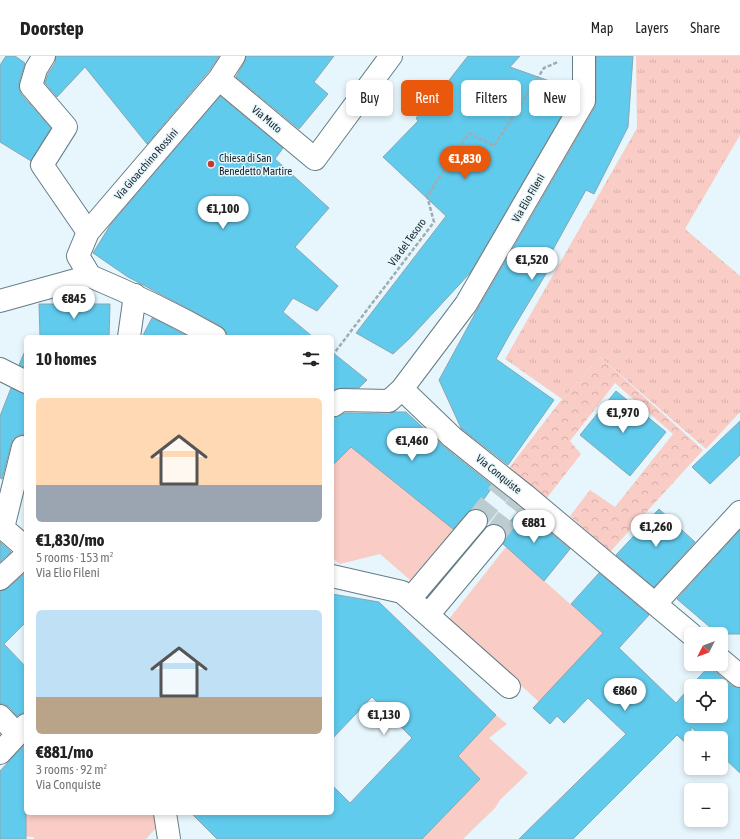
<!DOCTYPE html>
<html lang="en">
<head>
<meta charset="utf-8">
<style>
  body { margin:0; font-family:"Asap Condensed",sans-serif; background:#f2f2f2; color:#222; height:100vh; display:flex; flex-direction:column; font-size:15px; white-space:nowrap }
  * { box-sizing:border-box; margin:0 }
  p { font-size:13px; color:#767676 }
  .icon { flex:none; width:22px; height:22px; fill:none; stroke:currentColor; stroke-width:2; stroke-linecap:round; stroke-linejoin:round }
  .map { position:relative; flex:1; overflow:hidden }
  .side { position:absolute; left:24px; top:279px; width:310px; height:480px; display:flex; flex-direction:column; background:#fff; border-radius:6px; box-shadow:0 2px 6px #0003 }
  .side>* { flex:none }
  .hud { position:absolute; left:346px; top:24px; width:334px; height:36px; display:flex; gap:8px }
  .needle { width:26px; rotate:228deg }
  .buttons { position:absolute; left:684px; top:571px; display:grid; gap:8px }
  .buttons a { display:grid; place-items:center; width:44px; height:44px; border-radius:6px; background:#fff; box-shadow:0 2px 6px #0003; font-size:20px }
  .price { position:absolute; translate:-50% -34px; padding:0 9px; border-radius:14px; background:#fff; color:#222; font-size:13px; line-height:26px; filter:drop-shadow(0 1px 2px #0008) }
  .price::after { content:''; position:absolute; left:50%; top:24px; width:12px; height:9px; margin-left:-6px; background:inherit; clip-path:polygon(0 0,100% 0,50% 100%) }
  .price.active { background:#ea580c; color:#fff }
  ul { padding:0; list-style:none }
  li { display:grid; align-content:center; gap:8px; height:212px; padding:0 12px }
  li span { display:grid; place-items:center; height:124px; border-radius:6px; color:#555 }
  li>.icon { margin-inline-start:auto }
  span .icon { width:72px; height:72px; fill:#fffc; stroke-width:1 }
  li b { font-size:17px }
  h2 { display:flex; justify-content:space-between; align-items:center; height:48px; padding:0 12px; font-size:17px }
  .pill { padding:0 14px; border-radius:6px; background:#fff; box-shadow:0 2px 6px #0003; font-size:14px; line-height:36px }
  .pill.active { background:#ea580c; color:#fff }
  header { display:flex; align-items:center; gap:24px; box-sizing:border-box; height:56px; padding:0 20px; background:#fff; border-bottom:1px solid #e0e0e0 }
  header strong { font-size:19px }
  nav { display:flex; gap:22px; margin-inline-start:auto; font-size:14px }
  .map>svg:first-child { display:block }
</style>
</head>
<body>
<header>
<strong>Doorstep</strong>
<nav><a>Map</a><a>Layers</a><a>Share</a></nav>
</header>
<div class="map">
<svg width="740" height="783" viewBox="0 0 740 783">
  <defs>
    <pattern id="grass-tufts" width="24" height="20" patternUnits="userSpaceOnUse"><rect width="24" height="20" fill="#f9ccc5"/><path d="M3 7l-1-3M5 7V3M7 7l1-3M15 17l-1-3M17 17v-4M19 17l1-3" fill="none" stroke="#d5afa9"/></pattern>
    <pattern id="park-crowns" width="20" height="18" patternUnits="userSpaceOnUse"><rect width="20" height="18" fill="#f9ccc5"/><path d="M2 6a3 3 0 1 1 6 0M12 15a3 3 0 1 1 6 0" fill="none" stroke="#d5afa9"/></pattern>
  </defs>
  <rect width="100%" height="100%" fill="#e6f6fc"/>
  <path fill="url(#grass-tufts)" d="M636 0H740V79L685 173 740 220V356L706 393 600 301 562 343 505 303 637 72Z"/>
  <path fill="url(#park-crowns)" d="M600 301 703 394 610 496 570 460 590 434 615 451 673 378 615 327 570 385 581 398 546 443 509 412 562 343Z"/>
  <path fill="#f9ccc5" d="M355 387 375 410 454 473 410 524 380 498 340 508 332 502V410Z
    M506 491 604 578 539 646 449 563Z
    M496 659 507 668 489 682 528 717 500 744 495 752 463 783H422L480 723 458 700Z
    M26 757H153L156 772 146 783H34V781L16 780Z"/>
  <path fill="#61cbed" stroke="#8ca5ae" d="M6 0H15L25 7 19 26V33L21 38 51 72 31 105 0 86V9Z
    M56 0H219L209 15 147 88 85 11 57 41 45 27 48 18 55 7Z
    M246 0H334L314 26 328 38 299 73 236 21 244 7Z
    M468 0H520L510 11 572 33V42L470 217 410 282 393 298 356 277 446 160 383 101 418 65 416 62 446 28Z
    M596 0H633L628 71 594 138 586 134 545 208 550 211 511 276 496 303 554 344 508 409 461 372 439 324 477 254 595 51 596 45Z
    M220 40 283 92 275 103 329 152 295 191 338 230 317 255 293 242 283 256 313 281H227L226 275 221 270 128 221 93 197 111 168Z
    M39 248H110L109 281H40Z
    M152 262 163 267 189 281H142Z
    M332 296 367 324 359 332H341L332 335Z
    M24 297 26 298V312L19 309Z
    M11 332 26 338V379H19L13 383 11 388 2 423 0 422V360Z
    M616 335 666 376 630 420 580 379Z
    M393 356H406L444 391 493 430 477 453H471L467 457 453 473 351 391 332 410V361H335L345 357 389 358Z
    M740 365V399L710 428 692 411Z
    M521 452 570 493 544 525 503 488 506 482V476L504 473Z
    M659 453 695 486 654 531 616 499Z
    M740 474V578H718L677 543Z
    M0 486 11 496 0 506Z
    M26 516V566L4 588 26 611V657H22L17 660 9 651 4 648H0V535L8 532Z
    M599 517 649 559 619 592 676 647 691 630V660H721V630H691L710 609 713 614 732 630 740 632V717L721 699V682H703L691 671V692L677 679 573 783H519L626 678 588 642 564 667 557 660 550 668 533 652 603 577 571 548Z
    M332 538 379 546 496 659 458 700 480 723 422 783H217L191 757H332V729L350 747 412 682 372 641 332 683Z
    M26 687V783H0V715Z"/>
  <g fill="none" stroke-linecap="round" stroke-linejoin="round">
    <path stroke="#bdccd1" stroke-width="22" stroke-dasharray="22 11" stroke-linecap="butt" d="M476 465 508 425
      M494 480 525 439"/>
    <g stroke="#647c85" stroke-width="24">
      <path id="minor" d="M44 0 36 13 31 30 66 71 42 109 88 176
        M219 23 315 103 391 0
        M90 220 78 200 88 176 219 23 234 0
        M90 220C133 238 174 258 215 281
        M0 245 90 220
        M129 281 135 239
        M0 313 26 326
        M402 333 452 381 525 439 691 578
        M332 348 334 349 341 344 389 345 402 333 466 248 584 45V0
        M26 393 23 391 3 472 26 492
        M332 520 402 536 509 631
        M0 523 26 499
        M410 543 476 465
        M655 548 740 456
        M428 559 494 480
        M721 604 740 620
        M0 660 17 678
        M0 697 26 669
        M165 757 169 783"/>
    </g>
    <path stroke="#9fadb2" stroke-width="2.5" stroke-dasharray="4 2" stroke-linecap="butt" d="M332 300 434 166 427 140 469 77 494 90 544 12 558 6"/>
    <use href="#minor" stroke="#fff" stroke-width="22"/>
  </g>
  <circle fill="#c73930" stroke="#e6f6fc" stroke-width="1.5" cx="211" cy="108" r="4"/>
  <g text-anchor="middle" stroke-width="3" stroke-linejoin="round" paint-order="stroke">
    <g font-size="11" fill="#1a2427" stroke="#e6f6fc">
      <text transform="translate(267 63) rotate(40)" y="4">Via Muto</text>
      <text transform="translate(146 108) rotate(-49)" y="4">Via Gioacchino Rossini</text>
      <text transform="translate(528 142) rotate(-60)" y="4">Via Elio Fileni</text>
      <text transform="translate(407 186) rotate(-54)" y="4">Via del Tesoro</text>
      <text transform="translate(499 418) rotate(39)" y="4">Via Conquiste</text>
    </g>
    <g font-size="11" fill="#1a2427" stroke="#e6f6fc" text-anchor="start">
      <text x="219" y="106">Chiesa di San<tspan x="219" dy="13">Benedetto Martire</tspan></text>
    </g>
  </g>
</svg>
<div class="buttons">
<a><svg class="needle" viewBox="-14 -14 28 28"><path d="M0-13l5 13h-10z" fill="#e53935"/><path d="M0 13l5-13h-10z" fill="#767676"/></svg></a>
<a><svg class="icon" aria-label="locate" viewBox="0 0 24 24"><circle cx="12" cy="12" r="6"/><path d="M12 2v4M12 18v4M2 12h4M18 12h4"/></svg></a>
<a>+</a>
<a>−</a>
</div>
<b class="price active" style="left:465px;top:124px">€1,830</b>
<b class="price" style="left:223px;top:174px">€1,100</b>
<b class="price" style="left:532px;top:225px">€1,520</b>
<b class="price" style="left:74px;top:264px">€845</b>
<b class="price" style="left:623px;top:378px">€1,970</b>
<b class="price" style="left:412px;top:406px">€1,460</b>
<b class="price" style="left:534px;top:488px">€881</b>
<b class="price" style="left:656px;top:492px">€1,260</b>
<b class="price" style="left:625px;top:656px">€860</b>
<b class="price" style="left:384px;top:680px">€1,130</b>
<div class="hud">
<a class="pill">Buy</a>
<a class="pill active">Rent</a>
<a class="pill">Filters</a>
<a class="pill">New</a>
</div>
<section class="side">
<h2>10 homes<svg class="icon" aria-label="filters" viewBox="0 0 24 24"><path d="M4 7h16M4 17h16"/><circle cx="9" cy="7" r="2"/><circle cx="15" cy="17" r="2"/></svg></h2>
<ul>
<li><span style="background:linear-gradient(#ffd9b3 70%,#9aa5b1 0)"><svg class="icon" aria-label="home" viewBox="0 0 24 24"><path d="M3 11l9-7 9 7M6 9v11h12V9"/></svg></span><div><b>€1,830/mo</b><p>5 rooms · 153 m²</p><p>Via Elio Fileni</p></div></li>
<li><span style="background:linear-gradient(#bfe0f5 70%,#b9a48a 0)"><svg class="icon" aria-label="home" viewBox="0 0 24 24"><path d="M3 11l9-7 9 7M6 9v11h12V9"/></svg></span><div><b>€881/mo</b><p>3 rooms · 92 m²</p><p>Via Conquiste</p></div></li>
</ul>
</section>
</div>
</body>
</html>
